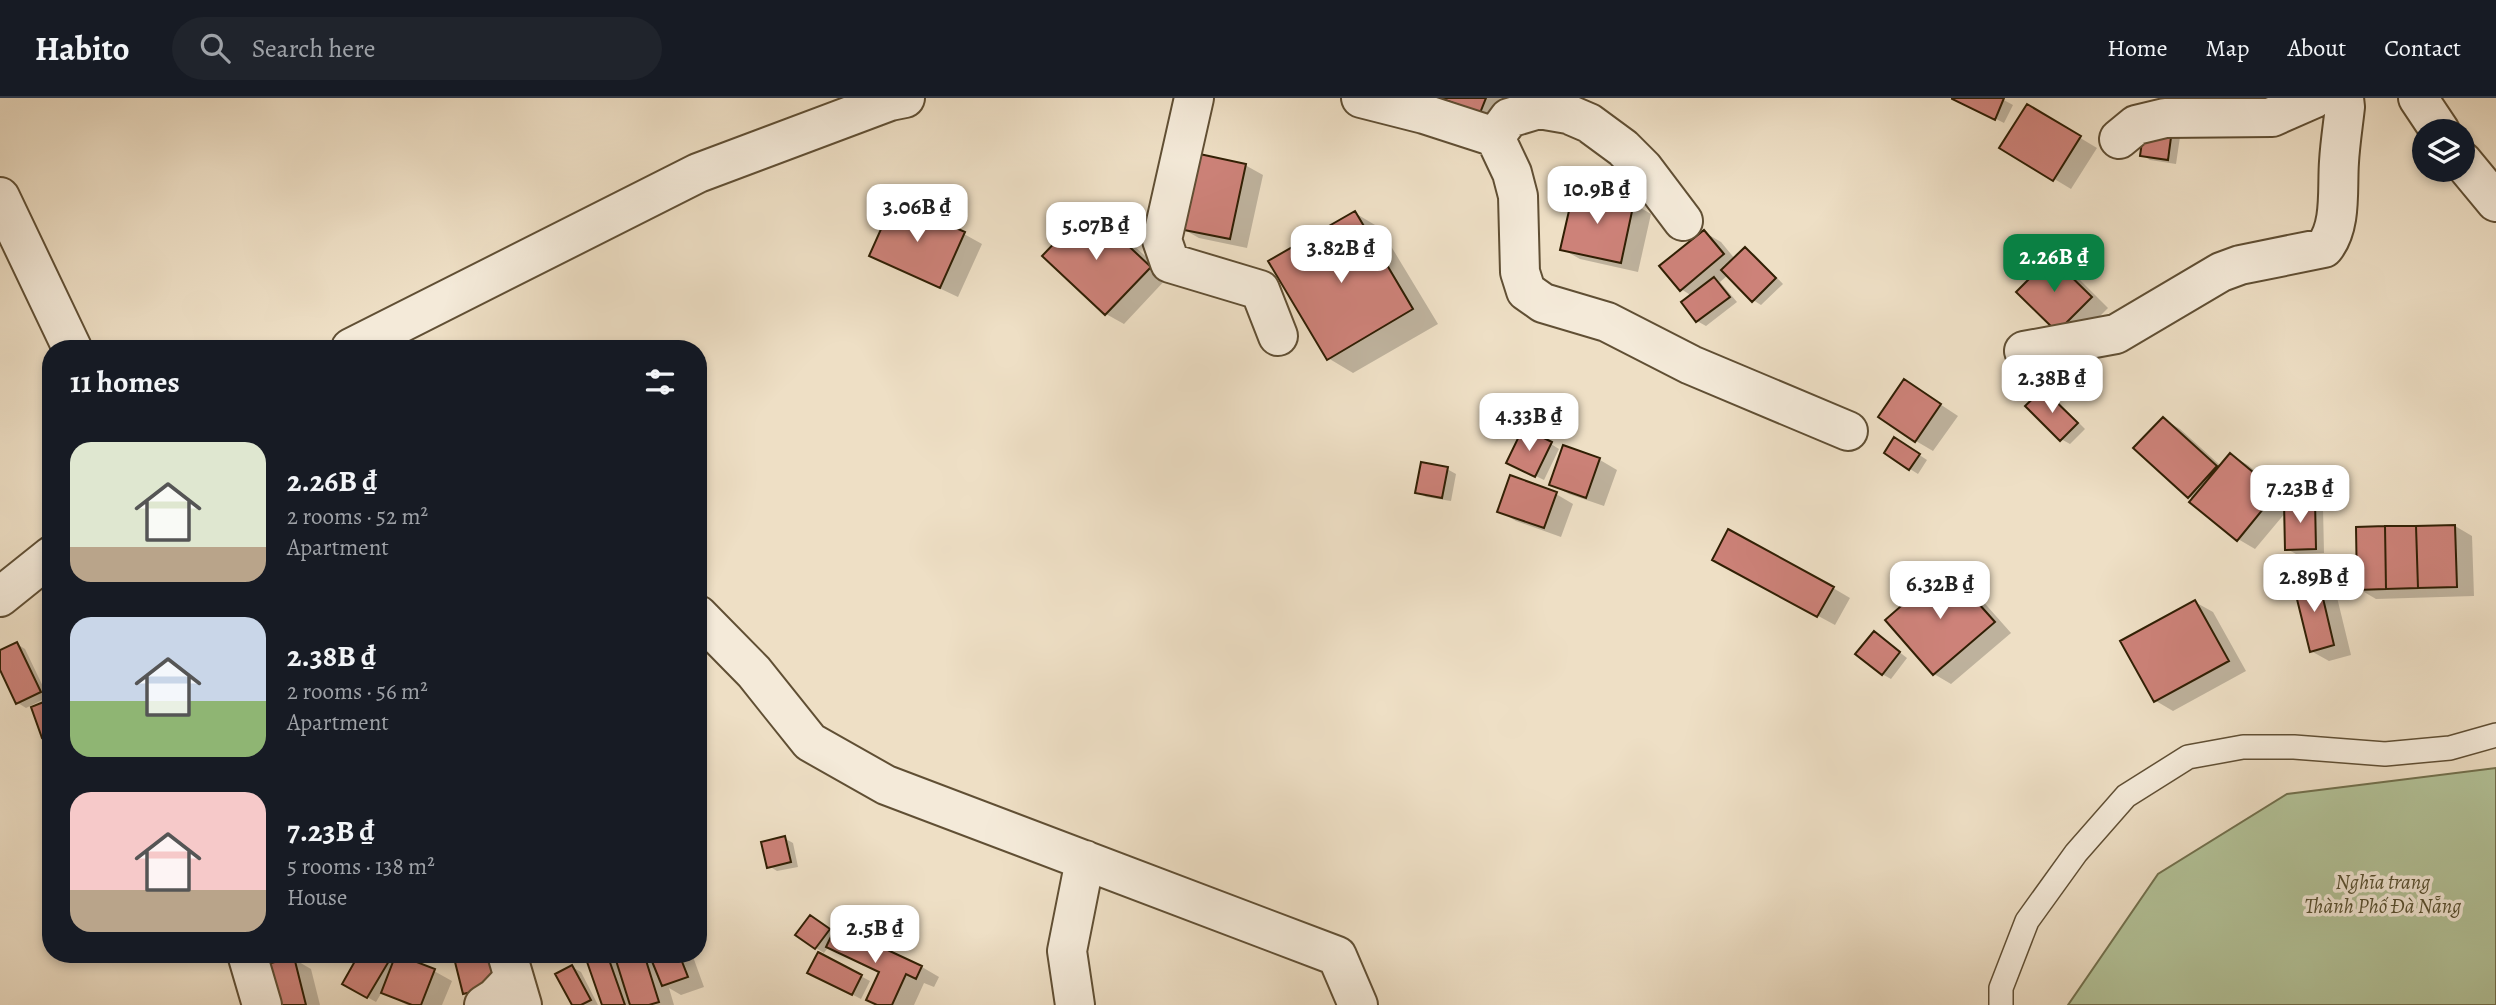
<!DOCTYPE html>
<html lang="en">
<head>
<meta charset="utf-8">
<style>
  body { margin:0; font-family:Alegreya,serif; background:#20242c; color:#f1f3f6; height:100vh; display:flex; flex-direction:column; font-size:26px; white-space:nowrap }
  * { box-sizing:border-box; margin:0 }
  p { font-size:23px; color:#9ea1a6 }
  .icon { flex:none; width:38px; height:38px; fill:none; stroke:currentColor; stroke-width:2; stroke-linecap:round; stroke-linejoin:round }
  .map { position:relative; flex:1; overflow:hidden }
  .details { position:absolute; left:42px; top:242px; width:665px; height:623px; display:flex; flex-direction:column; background:#171b24; border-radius:28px; box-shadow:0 4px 10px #0003 }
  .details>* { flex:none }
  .tools { position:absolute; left:2412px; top:21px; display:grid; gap:14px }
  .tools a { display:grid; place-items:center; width:63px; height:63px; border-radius:50%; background:#171b24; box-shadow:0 4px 10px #0003; font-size:35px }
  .price { position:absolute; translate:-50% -60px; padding:0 16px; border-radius:14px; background:#fff; color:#222; font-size:23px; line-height:46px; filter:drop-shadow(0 2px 4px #0008) }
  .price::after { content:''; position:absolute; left:50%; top:42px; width:21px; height:16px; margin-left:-10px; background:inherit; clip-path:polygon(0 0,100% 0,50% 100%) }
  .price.current { background:#0b8043; color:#fff }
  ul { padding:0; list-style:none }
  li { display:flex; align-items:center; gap:21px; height:175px; padding:0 28px }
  li span { display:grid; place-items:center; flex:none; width:196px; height:140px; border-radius:21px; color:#555 }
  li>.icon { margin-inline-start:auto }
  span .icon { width:84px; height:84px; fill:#fffc; stroke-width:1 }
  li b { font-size:30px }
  h2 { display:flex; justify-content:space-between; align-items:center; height:84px; padding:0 28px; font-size:30px }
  header { display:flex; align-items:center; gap:42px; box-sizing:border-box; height:98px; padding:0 35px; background:#171b24; border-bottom:2px solid #363941 }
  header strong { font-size:33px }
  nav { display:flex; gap:38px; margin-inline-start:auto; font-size:24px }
  .search { width:490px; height:63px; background:#20242c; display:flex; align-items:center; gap:18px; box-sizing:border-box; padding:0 24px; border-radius:38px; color:#9ea1a6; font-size:26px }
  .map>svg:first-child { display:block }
</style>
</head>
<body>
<header>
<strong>Habito</strong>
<div class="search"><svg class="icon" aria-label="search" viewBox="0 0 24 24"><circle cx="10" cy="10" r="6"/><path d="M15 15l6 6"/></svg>Search here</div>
<nav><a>Home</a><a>Map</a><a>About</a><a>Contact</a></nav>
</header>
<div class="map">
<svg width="2496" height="907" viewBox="0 0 2496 907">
  <rect width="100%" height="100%" fill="#eedfc5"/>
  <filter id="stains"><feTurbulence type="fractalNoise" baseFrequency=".00286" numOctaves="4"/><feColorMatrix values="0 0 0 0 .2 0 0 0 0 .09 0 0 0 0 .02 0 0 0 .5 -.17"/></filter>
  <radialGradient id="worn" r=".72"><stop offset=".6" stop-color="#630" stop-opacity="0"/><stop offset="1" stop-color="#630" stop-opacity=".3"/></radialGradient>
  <path fill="#b3c399" stroke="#72714e" stroke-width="2" d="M2496 670V907H2068L2158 776 2287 696Z"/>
  <path fill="#0003" d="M1435 0H1507L1498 23Z
    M1955 0H2000L2013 7 2004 25Z
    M2027 8 2097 50 2071 91 2001 49Z
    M2171 34 2180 39 2176 66 2150 62 2142 57Z
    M1245 67 1263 77 1247 150 1199 140 1181 130Z
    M1575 93 1634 106 1651 116 1638 174 1580 161 1562 151Z
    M1089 112 1106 122 1168 179 1124 226 1106 216Z
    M1355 115 1380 130 1438 226 1353 275 1328 260Z
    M1704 134 1721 144 1735 161 1745 151 1754 156 1783 186 1761 207 1753 202 1728 177 1720 184 1737 204 1706 228 1697 223 1692 198 1681 191Z
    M964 136 982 146 958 199 871 158Z
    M2052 161 2069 171 2108 210 2075 243 2019 194Z
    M1905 283 1958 318 1933 353 1916 343Z
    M2044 293 2052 298 2085 331 2070 346 2061 341Z
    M2163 321 2180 331 2221 368 2230 357 2248 367 2293 405 2315 404 2323 409 2324 455 2296 456 2287 451 2286 414 2255 451 2238 441 2189 398Z
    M1551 346 1559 351 1544 382 1517 369Z
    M1903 346 1927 362 1918 376 1910 371Z
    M1564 350 1600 362 1617 372 1604 408 1569 396 1551 386Z
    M1447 371 1456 376 1451 403 1426 399 1417 394Z
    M1556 396 1573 406 1561 439 1516 423 1499 413Z
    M2455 428 2472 438 2474 498 2376 501 2359 491Z
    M1731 471 1833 490 1850 500 1835 527Z
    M1947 471 1964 482 2011 535 1951 586 1934 576Z
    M2317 481 2335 491 2351 557 2329 563 2311 553Z
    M2195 504 2213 514 2246 573 2173 613 2156 603Z
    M1875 535 1907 560 1891 581 1882 576Z
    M17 546 25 551 48 599 26 610 18 605 0 568V554Z
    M784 740 793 745 798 769 777 773 769 768Z
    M819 824 834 835 837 830 922 869 939 879 934 889 924 885 914 907H879L881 874 829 848 824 855 816 850Z
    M274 856H302L292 860 311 871 320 907H279L283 863Z
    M354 856H385L396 862 434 873 452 883 442 907H407L382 894 376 904 344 886 360 859Z
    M606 856 618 863 616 856H692L704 889 681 897 669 890 674 907H604L588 862Z
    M819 856 870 883 861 901 818 879Z
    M572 869 581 874 598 907H574Z"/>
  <path fill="#cd8279" stroke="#301f04" stroke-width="2" d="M1440 0H1486L1480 15Z
    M2004 0 1995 22 1952 1V0Z
    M2027 6 2081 38 2053 83 1999 50Z
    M2144 29 2172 32 2168 62 2140 58Z
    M1195 55 1246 66 1230 141 1179 131Z
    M1574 91 1634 104 1621 165 1560 152Z
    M894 102 965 134 940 190 869 158Z
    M1088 110 1151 169 1105 217 1042 158Z
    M1355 113 1413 211 1327 262 1268 163Z
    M1704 132 1724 156 1680 193 1659 168Z
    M1745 149 1776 180 1752 204 1721 172Z
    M2051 159 2092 199 2057 234 2016 194Z
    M1714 179 1730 199 1696 224 1681 204Z
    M1904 281 1941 306 1915 344 1878 319Z
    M2043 291 2078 325 2060 343 2025 308Z
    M2163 319 2217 368 2188 400 2133 350Z
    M1523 330 1552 344 1535 379 1506 365Z
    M1894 339 1920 356 1909 372 1884 355Z
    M1563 347 1600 360 1586 400 1549 387Z
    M2230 355 2277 394 2237 443 2189 404Z
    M1421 364 1448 369 1442 400 1415 395Z
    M1510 377 1557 394 1544 430 1497 414Z
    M2315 402 2316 451 2285 452 2284 404Z
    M2455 427 2457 489 2418 490 2416 428Z
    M2385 428 2386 491 2357 492 2356 429Z
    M2385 428H2416L2418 490 2386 491Z
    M1728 431 1834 489 1817 519 1712 462Z
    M1946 469 1995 524 1933 577 1885 522Z
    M2318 479 2334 547 2310 554 2293 485Z
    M2195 502 2229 563 2154 604 2120 543Z
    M1874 533 1900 554 1882 577 1855 556Z
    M17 544 41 594 16 606 0 572V552Z
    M51 601V637L42 640 31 609Z
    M785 738 791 764 767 770 761 744Z
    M810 817 830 831 815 851 795 837Z
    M836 828 922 868 916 881 906 876 892 907H877L866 902 879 874 826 849Z
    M818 854 862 877 852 897 807 875Z
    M359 856 392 858 367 900 342 886Z
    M396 856 435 871 421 907H412L381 895Z
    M453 856H488L496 888 463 896Z
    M601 856H607L625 907H602L586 861Z
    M614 856H644L659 904 649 907H630Z
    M649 856H679L688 879 662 888Z
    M294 859 306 907H277L267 866Z
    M572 867 591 902 581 907H572L555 876Z"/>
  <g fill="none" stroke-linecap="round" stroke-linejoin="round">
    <g stroke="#604f34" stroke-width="26">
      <path id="lane" d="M2001 907V890L2027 823 2076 755 2126 698 2188 659 2243 649H2294L2385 656 2450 650 2496 637"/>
    </g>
    <g stroke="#604f34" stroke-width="42">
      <path id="street" d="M1194 0 1162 142 1170 165 1260 192 1278 238
        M1361 0 1424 16 1495 39 1512 75 1518 98 1520 174 1526 193 1543 205 1607 224 1691 267 1848 333
        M2418 0 2440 33
        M1495 39 1509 20 1539 11 1568 16 1589 25 1623 50 1643 70 1683 123
        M2119 41 2136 27 2165 20 2272 19 2315 0
        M2462 63 2496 104
        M0 99 72 250
        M351 250 698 75 890 3 905 0
        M2024 253 2116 236 2221 174 2240 167 2324 150C2342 128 2337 91 2339 64 2340 46 2343 27 2345 9L2344 0
        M0 499 51 458
        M698 517 754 574 810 644 886 687 1337 858 1358 907
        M247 856 262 907
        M507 856 522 907
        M484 907 495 900 513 881
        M1075 907 1067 853 1085 762"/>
    </g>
    <use href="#lane" stroke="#f4ead9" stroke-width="23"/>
    <use href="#street" stroke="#f4ead9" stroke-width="38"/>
  </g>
  <g text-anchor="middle" stroke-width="7" stroke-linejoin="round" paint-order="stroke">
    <g font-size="21" font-style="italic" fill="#575031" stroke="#f4ead9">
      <text x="2383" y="791">Nghĩa trang<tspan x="2383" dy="24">Thành Phố Đà Nẵng</tspan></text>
    </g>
  </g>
  <rect width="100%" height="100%" filter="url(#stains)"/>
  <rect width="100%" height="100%" fill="url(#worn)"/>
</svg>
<div class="tools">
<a><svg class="icon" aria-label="layers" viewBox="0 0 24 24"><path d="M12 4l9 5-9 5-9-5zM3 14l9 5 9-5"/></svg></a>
</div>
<b class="price" style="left:1597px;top:128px">10.9B ₫</b>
<b class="price" style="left:917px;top:146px">3.06B ₫</b>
<b class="price" style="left:1096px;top:164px">5.07B ₫</b>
<b class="price" style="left:1341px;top:187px">3.82B ₫</b>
<b class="price current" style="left:2054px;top:196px">2.26B ₫</b>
<b class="price" style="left:2052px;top:317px">2.38B ₫</b>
<b class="price" style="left:1529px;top:355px">4.33B ₫</b>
<b class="price" style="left:2300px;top:427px">7.23B ₫</b>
<b class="price" style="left:2314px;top:516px">2.89B ₫</b>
<b class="price" style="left:1940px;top:523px">6.32B ₫</b>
<b class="price" style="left:875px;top:867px">2.5B ₫</b>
<section class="details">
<h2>11 homes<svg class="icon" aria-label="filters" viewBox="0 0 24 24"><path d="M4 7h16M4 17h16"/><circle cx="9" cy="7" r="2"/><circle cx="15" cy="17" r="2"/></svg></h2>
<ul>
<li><span style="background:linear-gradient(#dfe7d0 75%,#b9a48a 0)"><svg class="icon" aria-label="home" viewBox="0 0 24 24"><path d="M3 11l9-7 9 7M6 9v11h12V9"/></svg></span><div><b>2.26B ₫</b><p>2 rooms · 52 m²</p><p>Apartment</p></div></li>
<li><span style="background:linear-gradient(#c9d6e8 60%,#8fb573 0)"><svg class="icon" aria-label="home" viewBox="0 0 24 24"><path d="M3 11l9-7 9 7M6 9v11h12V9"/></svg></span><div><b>2.38B ₫</b><p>2 rooms · 56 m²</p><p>Apartment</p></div></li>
<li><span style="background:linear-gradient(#f6c9c9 70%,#b9a48a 0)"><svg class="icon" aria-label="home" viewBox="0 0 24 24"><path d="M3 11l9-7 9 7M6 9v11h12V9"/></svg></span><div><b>7.23B ₫</b><p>5 rooms · 138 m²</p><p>House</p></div></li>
</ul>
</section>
</div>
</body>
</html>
